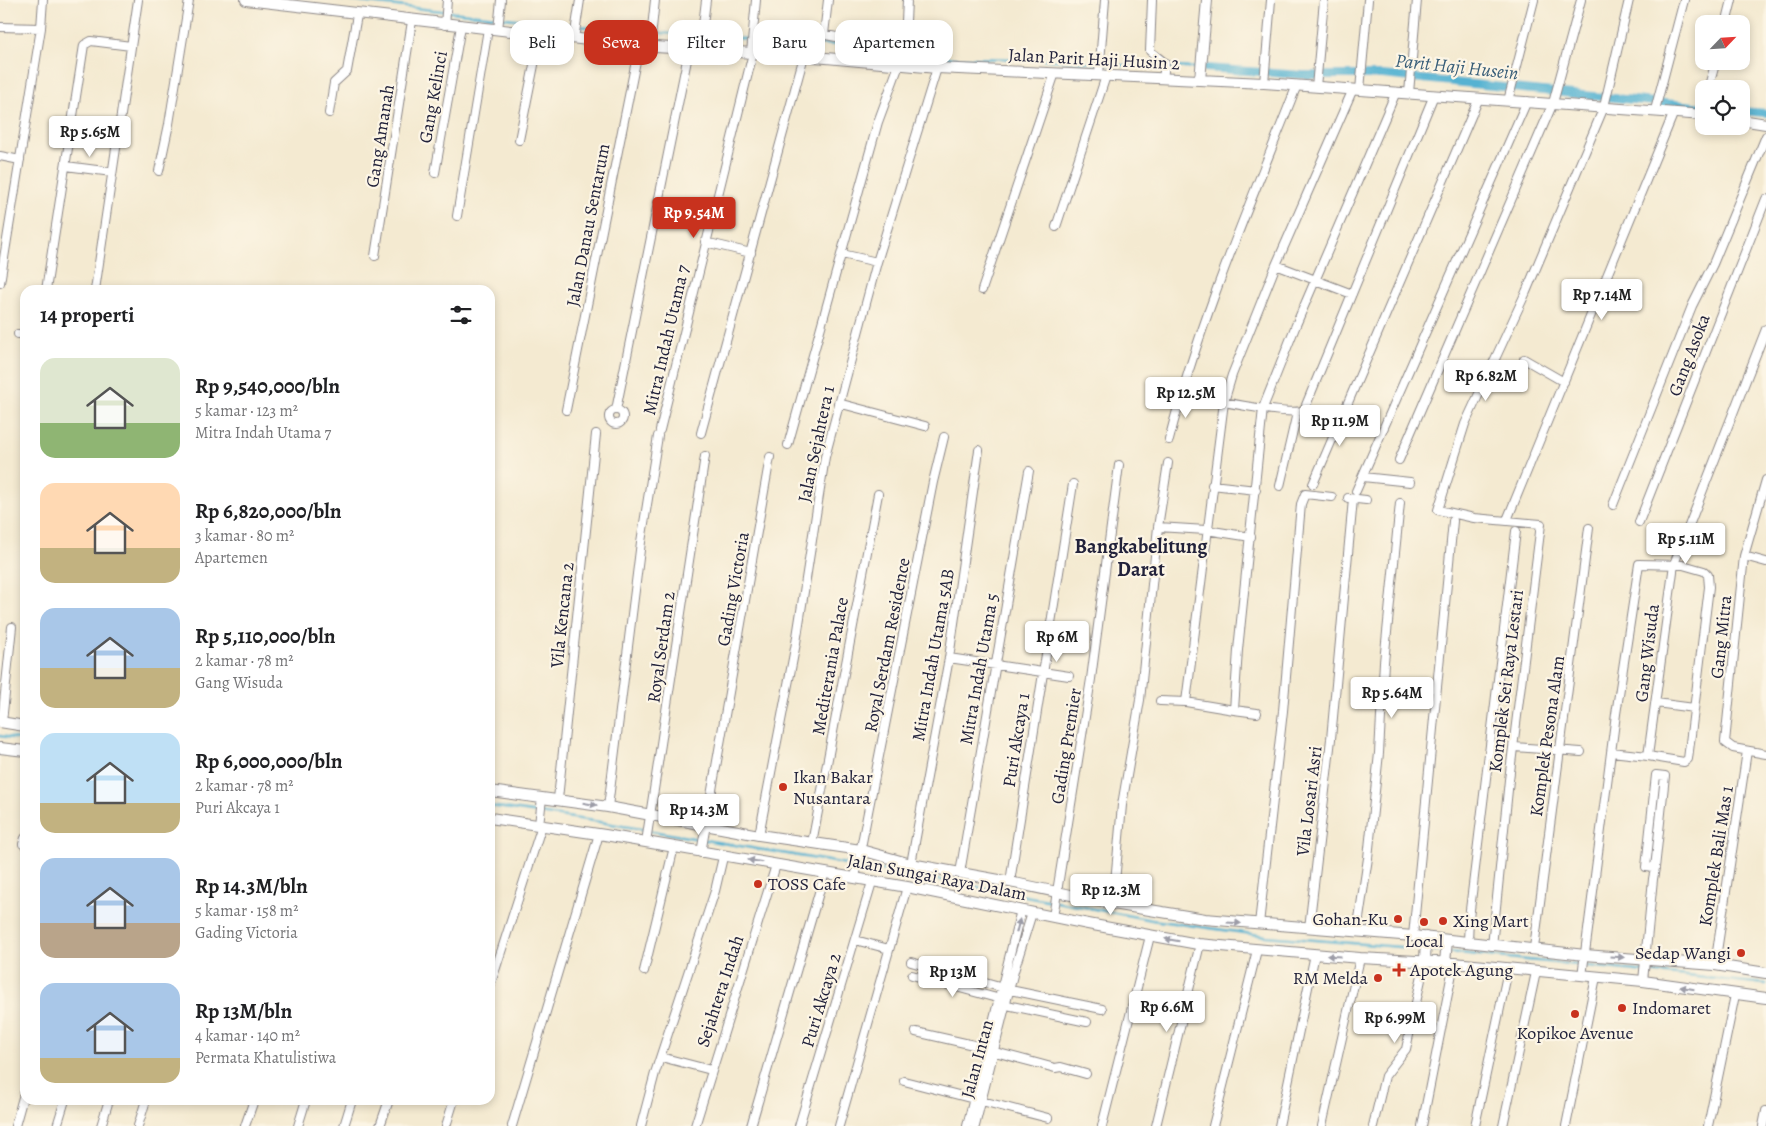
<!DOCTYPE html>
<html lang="id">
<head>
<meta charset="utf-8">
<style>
  body { margin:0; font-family:Alegreya,serif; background:#f2f2f2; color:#202124; height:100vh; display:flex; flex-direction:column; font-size:19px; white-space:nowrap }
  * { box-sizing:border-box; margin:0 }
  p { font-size:16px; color:#757577 }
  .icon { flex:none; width:28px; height:28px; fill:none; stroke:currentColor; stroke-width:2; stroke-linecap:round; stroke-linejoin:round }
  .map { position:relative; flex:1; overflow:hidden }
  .details { position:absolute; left:20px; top:285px; width:475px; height:820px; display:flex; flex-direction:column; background:#fff; border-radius:15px; box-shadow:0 2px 8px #0003 }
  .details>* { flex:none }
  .banner { position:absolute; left:510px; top:20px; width:475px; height:45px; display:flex; gap:10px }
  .needle { width:32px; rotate:65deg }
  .tools { position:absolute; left:1695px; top:15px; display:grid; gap:10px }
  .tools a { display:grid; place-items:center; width:55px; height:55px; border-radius:10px; background:#fff; box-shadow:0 2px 8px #0003; font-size:25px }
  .price { position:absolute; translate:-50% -42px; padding:0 11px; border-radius:5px; background:#fff; color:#222; font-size:16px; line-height:32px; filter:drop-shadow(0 1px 2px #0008) }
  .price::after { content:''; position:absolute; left:50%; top:30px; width:15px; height:11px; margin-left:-8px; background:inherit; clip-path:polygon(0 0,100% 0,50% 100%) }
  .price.active { background:#c8321e; color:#fff }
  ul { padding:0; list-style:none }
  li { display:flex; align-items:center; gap:15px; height:125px; padding:0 20px }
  li span { display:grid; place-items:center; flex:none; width:140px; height:100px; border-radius:15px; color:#555 }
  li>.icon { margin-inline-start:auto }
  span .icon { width:60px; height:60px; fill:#fffc; stroke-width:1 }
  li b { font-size:21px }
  h2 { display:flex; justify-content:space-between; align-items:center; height:60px; padding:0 20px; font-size:21px }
  .pill { padding:0 18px; border-radius:15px; background:#fff; box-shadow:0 2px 8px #0003; font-size:18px; line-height:45px }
  .pill.active { background:#c8321e; color:#fff }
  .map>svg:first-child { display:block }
</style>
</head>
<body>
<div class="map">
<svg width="1766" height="1126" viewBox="0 0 1766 1126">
  <rect width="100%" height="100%" fill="#fcf5e5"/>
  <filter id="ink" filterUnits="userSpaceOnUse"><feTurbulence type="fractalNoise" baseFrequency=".02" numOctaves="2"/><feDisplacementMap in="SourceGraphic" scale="10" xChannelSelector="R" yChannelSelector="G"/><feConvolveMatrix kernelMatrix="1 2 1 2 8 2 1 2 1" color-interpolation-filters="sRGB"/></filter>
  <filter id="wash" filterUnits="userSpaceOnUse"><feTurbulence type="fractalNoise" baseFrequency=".0096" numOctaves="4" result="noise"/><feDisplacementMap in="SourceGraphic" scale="20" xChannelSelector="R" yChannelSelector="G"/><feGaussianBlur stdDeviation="1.12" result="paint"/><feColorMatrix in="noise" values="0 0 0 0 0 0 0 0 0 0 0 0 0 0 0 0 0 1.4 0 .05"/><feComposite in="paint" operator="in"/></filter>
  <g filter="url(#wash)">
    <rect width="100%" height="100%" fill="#f4ead1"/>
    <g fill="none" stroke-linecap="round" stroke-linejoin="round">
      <path stroke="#54b2d2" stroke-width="2.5" d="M342 0 616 30 867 47 952 58 1038 59 1118 65 1199 68
        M0 736 25 740
        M490 806 600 822 957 883 1152 920 1266 936 1424 949
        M1429 950 1444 951
        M1449 952 1766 984"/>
      <path stroke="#54b2d2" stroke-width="8" d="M1206 68 1302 75H1382L1704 107
        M1741 111 1766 113"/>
    </g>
  </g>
  <g filter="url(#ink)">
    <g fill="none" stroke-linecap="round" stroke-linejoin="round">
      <g stroke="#8b8686" stroke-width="10">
        <path id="minor" d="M1152 0 1150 51 1165 63 1163 79
          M1726 24 1732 0
          M445 25 447 0
          M0 27 41 28
          M498 30 501 0
          M824 34 828 0
          M574 39 580 0
          M650 47 655 0
          M700 50 706 0
          M751 53 756 0
          M800 56 803 37 810 32 847 39 851 61
          M1099 75 1105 0
          M1264 83 1271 0
          M1316 87 1324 0
          M1353 89 1276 265 1232 375 1224 402 1186 702 1234 710 1238 650 1263 408 1296 325 1396 92
          M1708 89 1716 61
          M1360 90 1368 0
          M1409 93 1417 0
          M1508 101 1534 0
          M1655 110 1684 0
          M329 113 334 83 347 71 357 15
          M1701 114 1704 105
          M519 140 540 35
          M0 156 20 160
          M66 166 112 172
          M159 171 169 124 189 0
          M435 173 461 26
          M457 216 488 29
          M1056 227 1106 76
          M705 242 751 253
          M842 254 877 262
          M375 256 412 21
          M1276 265 1352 294
          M0 283 41 28 43 0
          M46 290 84 45 91 41 131 46
          M95 290 138 0
          M982 290 1055 73
          M18 334H25
          M1524 359 1564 382
          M1181 392C1200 398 1291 417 1304 410L1434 95
          M838 403 925 426
          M566 410 639 46
          M616 410 689 50
          M609 417a7 7 0 1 1 14 0a7 7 0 1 1-14 0Z
          M660 430 753 53
          M701 433 804 56
          M1169 440C1200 318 1251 202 1297 85
          M788 445 878 122 899 65 905 43 907 0
          M1399 460 1553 103 1581 0
          M1363 477 1410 482
          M1766 480 1744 556 1725 742 1733 748 1766 754
          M1313 484 1479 98
          M1212 485 1256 490
          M1280 486 1297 413
          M1356 491 1527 101
          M1348 498 1366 500
          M1613 505 1692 306 1713 264 1766 136
          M1507 520 1674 112
          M1639 522 1766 199
          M1158 527 1206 530 1251 537
          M1744 556 1766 562
          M949 658 1069 676
          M1160 701 1186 702
          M1656 703 1694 708
          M1234 710 1257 713
          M2 722 12 627
          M1514 747 1581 752
          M1611 752 1648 756 1674 564 1766 329
          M558 799 596 434
          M608 807 641 542 658 436
          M539 825 542 798
          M759 835 796 643 825 457 877 262 937 68
          M646 842 705 456
          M812 843 878 494
          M23 844 25 838
          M701 853 770 457
          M911 864 949 658 979 450
          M960 873 1029 471
          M855 878 933 482 944 437
          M1010 882 1073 484
          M1113 904 1122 805 1140 700 1158 527 1168 463
          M1053 917 1091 679 1119 465
          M1259 924 1283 711 1301 504 1305 494 1332 497
          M1309 928 1331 739 1353 499
          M1357 932 1368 858 1379 753 1384 662 1400 503
          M1413 936 1453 521
          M855 940 889 949
          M1468 942 1469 918 1516 531
          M1492 946 1509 780 1541 524 1474 518 1438 510 1465 424 1526 292 1604 107 1629 0
          M1534 948 1589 528
          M911 962 1010 990 1102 1009
          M1715 965 1747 751
          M644 971 674 847
          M912 975 1004 1000
          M1582 976 1616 714 1639 564 1683 565 1704 571 1708 575 1709 587 1688 759 1684 762 1648 756
          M1643 981 1653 879 1655 868 1665 776 1656 775 1646 867 1655 868
          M490 986 542 825
          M1007 1005 1087 1022
          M916 1032 987 1048
          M995 1052 1055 1068 1061 1067 1086 1074
          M661 1057 711 1070
          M904 1081 1048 1118
          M15 1126 25 1090
          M57 1126 65 1100
          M101 1126 109 1100
          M138 1126 146 1100
          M245 1126 254 1100
          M298 1126 306 1100
          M344 1126 352 1100
          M380 1126 389 1100
          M446 1126 454 1100
          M512 1126 599 834
          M641 1126 655 1073 715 891 723 857
          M695 1126 776 865
          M751 1126 825 872
          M799 1126 872 882
          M839 1126 907 887
          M967 1126 1021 910
          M975 1126 1014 971 1032 913
          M1102 1126 1150 936
          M1156 1126 1200 944
          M1213 1126 1257 950
          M1279 1126 1315 954
          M1322 1126 1360 958
          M1373 1126 1385 1076 1406 1049 1425 961
          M1422 1126 1454 963
          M1475 1126 1508 970
          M1503 1126 1536 972
          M1566 1126 1596 977
          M1708 1126 1735 995
          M1763 1126 1766 1111"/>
      </g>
      <g stroke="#8b8686" stroke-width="12">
        <path id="tertiary" d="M246 0 639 46 804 56 937 68 1264 83 1704 115
          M1200 80 1207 0
          M1741 120 1766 124
          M0 722 25 726
          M0 748 25 751
          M490 791 608 807 759 835 861 850 911 864 1010 882 1113 904 1205 919 1413 936 1585 955 1715 965 1766 973
          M490 818 605 835 907 887 1088 924 1198 944 1360 958 1454 963 1643 981 1766 998
          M1425 961 1426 937
          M1445 963 1447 940"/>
      </g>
      <use href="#minor" stroke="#fff" stroke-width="8"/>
      <use href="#tertiary" stroke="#fff" stroke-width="10"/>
    </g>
    <defs><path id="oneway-solid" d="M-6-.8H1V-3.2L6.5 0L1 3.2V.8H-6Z" transform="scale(1.25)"/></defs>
    <g fill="#9c9ca7">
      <use href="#oneway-solid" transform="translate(590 804) rotate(9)"/>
      <use href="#oneway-solid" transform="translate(755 861) rotate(-171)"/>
      <use href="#oneway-solid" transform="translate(1234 923) rotate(4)"/>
      <use href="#oneway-solid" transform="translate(1018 926) rotate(-76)"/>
      <use href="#oneway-solid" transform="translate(1172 940) rotate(-170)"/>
      <use href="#oneway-solid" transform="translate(1334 956) rotate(-176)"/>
      <use href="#oneway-solid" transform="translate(1617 957) rotate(4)"/>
      <use href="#oneway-solid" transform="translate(1687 988) rotate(-171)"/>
    </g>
  </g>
  <g fill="#c8321e" stroke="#fcf5e5" stroke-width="2">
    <circle cx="783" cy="787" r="5"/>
    <circle cx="758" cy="884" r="5"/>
    <circle cx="1398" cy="919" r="5"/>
    <circle cx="1443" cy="921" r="5"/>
    <circle cx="1424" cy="922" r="5"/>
    <circle cx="1741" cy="953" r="5"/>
    <path d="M1396.5 962.5h5v5h5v5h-5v5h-5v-5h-5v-5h5z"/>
    <circle cx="1378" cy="978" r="5"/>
    <circle cx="1622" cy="1008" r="5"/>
    <circle cx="1575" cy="1014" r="5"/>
  </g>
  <g text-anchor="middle" stroke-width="4.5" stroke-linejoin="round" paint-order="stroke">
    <g font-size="18" fill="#22223b" stroke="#fcf5e5">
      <text transform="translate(1094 59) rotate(3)" y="6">Jalan Parit Haji Husin 2</text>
      <text transform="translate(433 97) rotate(-80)" y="6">Gang Kelinci</text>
      <text transform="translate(380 136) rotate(-81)" y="6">Gang Amanah</text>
      <text transform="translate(588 225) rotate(-79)" y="6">Jalan Danau Sentarum</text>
      <text transform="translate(666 340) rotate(-77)" y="6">Mitra Indah Utama 7</text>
      <text transform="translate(1689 355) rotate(-69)" y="6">Gang Asoka</text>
      <text transform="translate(816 444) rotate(-78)" y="6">Jalan Sejahtera 1</text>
      <text transform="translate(733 589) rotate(-80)" y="6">Gading Victoria</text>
      <text transform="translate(562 615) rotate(-84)" y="6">Vila Kencana 2</text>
      <text transform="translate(1721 637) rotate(-84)" y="6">Gang Mitra</text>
      <text transform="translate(887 645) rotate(-79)" y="6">Royal Serdam Residence</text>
      <text transform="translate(661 647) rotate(-82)" y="6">Royal Serdam 2</text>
      <text transform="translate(1647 653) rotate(-83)" y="6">Gang Wisuda</text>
      <text transform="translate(933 655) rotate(-80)" y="6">Mitra Indah Utama 5AB</text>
      <text transform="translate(830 666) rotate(-80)" y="6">Mediterania Palace</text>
      <text transform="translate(979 669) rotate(-80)" y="6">Mitra Indah Utama 5</text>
      <text transform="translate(1506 681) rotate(-83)" y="6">Komplek Sei Raya Lestari</text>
      <text transform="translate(1547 736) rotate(-82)" y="6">Komplek Pesona Alam</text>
      <text transform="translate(1016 740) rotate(-81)" y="6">Puri Akcaya 1</text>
      <text transform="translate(1066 746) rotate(-81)" y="6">Gading Premier</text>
      <text transform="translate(1309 801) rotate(-83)" y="6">Vila Losari Asri</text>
      <text transform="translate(1716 856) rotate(-81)" y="6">Komplek Bali Mas 1</text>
      <text transform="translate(937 877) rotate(11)" y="6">Jalan Sungai Raya Dalam</text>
      <text transform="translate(720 991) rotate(-72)" y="6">Sejahtera Indah</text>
      <text transform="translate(821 1000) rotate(-73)" y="6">Puri Akcaya 2</text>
      <text transform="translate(977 1059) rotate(-75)" y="6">Jalan Intan</text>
    </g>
    <g font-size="18" fill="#22223b" stroke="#fcf5e5" text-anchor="start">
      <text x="793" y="783">Ikan Bakar<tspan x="793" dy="21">Nusantara</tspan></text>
      <text x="768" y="890">TOSS Cafe</text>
      <text x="1388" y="925" text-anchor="end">Gohan-Ku</text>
      <text x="1453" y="927">Xing Mart</text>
      <text x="1424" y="947" text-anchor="middle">Local</text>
      <text x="1731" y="959" text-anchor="end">Sedap Wangi</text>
      <text x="1410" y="976">Apotek Agung</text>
      <text x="1368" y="984" text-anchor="end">RM Melda</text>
      <text x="1632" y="1014">Indomaret</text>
      <text x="1575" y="1039" text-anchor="middle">Kopikoe Avenue</text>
    </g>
    <g font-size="19" font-style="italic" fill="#365c77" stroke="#fcf5e5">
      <text transform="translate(1457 66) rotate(6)" y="7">Parit Haji Husein</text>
    </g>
    <g font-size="20" font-weight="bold" fill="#22223b" stroke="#fcf5e5">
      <text x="1141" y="553">Bangkabelitung<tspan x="1141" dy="23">Darat</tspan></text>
    </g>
  </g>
</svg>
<div class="tools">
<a><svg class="needle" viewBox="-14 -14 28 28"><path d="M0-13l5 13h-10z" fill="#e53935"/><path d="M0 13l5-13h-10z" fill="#757577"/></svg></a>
<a><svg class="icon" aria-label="locate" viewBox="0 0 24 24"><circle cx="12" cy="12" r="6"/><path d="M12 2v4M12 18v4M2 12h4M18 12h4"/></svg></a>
</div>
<b class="price" style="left:90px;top:158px">Rp 5.65M</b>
<b class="price active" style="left:694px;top:239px">Rp 9.54M</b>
<b class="price" style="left:1602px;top:321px">Rp 7.14M</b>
<b class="price" style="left:1486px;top:402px">Rp 6.82M</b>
<b class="price" style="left:1186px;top:419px">Rp 12.5M</b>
<b class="price" style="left:1340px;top:447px">Rp 11.9M</b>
<b class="price" style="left:1686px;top:565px">Rp 5.11M</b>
<b class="price" style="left:1057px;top:663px">Rp 6M</b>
<b class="price" style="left:1392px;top:719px">Rp 5.64M</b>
<b class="price" style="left:699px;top:836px">Rp 14.3M</b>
<b class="price" style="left:1111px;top:916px">Rp 12.3M</b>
<b class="price" style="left:953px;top:998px">Rp 13M</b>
<b class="price" style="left:1167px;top:1033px">Rp 6.6M</b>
<b class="price" style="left:1395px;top:1044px">Rp 6.99M</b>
<div class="banner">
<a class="pill">Beli</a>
<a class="pill active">Sewa</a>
<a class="pill">Filter</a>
<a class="pill">Baru</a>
<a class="pill">Apartemen</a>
</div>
<section class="details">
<h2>14 properti<svg class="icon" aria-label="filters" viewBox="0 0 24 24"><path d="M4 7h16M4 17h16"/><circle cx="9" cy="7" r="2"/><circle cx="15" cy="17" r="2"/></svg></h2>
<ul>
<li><span style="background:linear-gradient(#dfe7d0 65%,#8fb573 0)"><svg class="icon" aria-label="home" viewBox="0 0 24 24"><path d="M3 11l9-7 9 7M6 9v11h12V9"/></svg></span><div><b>Rp 9,540,000/bln</b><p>5 kamar · 123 m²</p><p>Mitra Indah Utama 7</p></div></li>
<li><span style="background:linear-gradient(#ffd9b3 65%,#c2b280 0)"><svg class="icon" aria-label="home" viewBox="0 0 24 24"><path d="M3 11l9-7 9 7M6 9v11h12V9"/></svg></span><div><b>Rp 6,820,000/bln</b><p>3 kamar · 80 m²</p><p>Apartemen</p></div></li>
<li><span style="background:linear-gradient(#a9c7e8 60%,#c2b280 0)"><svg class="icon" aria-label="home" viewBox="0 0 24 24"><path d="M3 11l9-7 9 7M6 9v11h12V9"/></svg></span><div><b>Rp 5,110,000/bln</b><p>2 kamar · 78 m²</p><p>Gang Wisuda</p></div></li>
<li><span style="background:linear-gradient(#bfe0f5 70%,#c2b280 0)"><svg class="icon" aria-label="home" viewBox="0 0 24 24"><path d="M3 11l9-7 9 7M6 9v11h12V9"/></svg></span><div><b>Rp 6,000,000/bln</b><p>2 kamar · 78 m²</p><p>Puri Akcaya 1</p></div></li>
<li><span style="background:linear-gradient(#a9c7e8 65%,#b9a48a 0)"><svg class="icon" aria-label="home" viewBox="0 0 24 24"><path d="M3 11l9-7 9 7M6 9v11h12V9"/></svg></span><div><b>Rp 14.3M/bln</b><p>5 kamar · 158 m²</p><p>Gading Victoria</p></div></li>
<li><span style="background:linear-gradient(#a9c7e8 75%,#c2b280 0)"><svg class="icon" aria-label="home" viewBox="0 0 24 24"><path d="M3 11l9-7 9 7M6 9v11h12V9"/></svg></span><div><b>Rp 13M/bln</b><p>4 kamar · 140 m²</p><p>Permata Khatulistiwa</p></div></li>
</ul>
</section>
</div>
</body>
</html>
